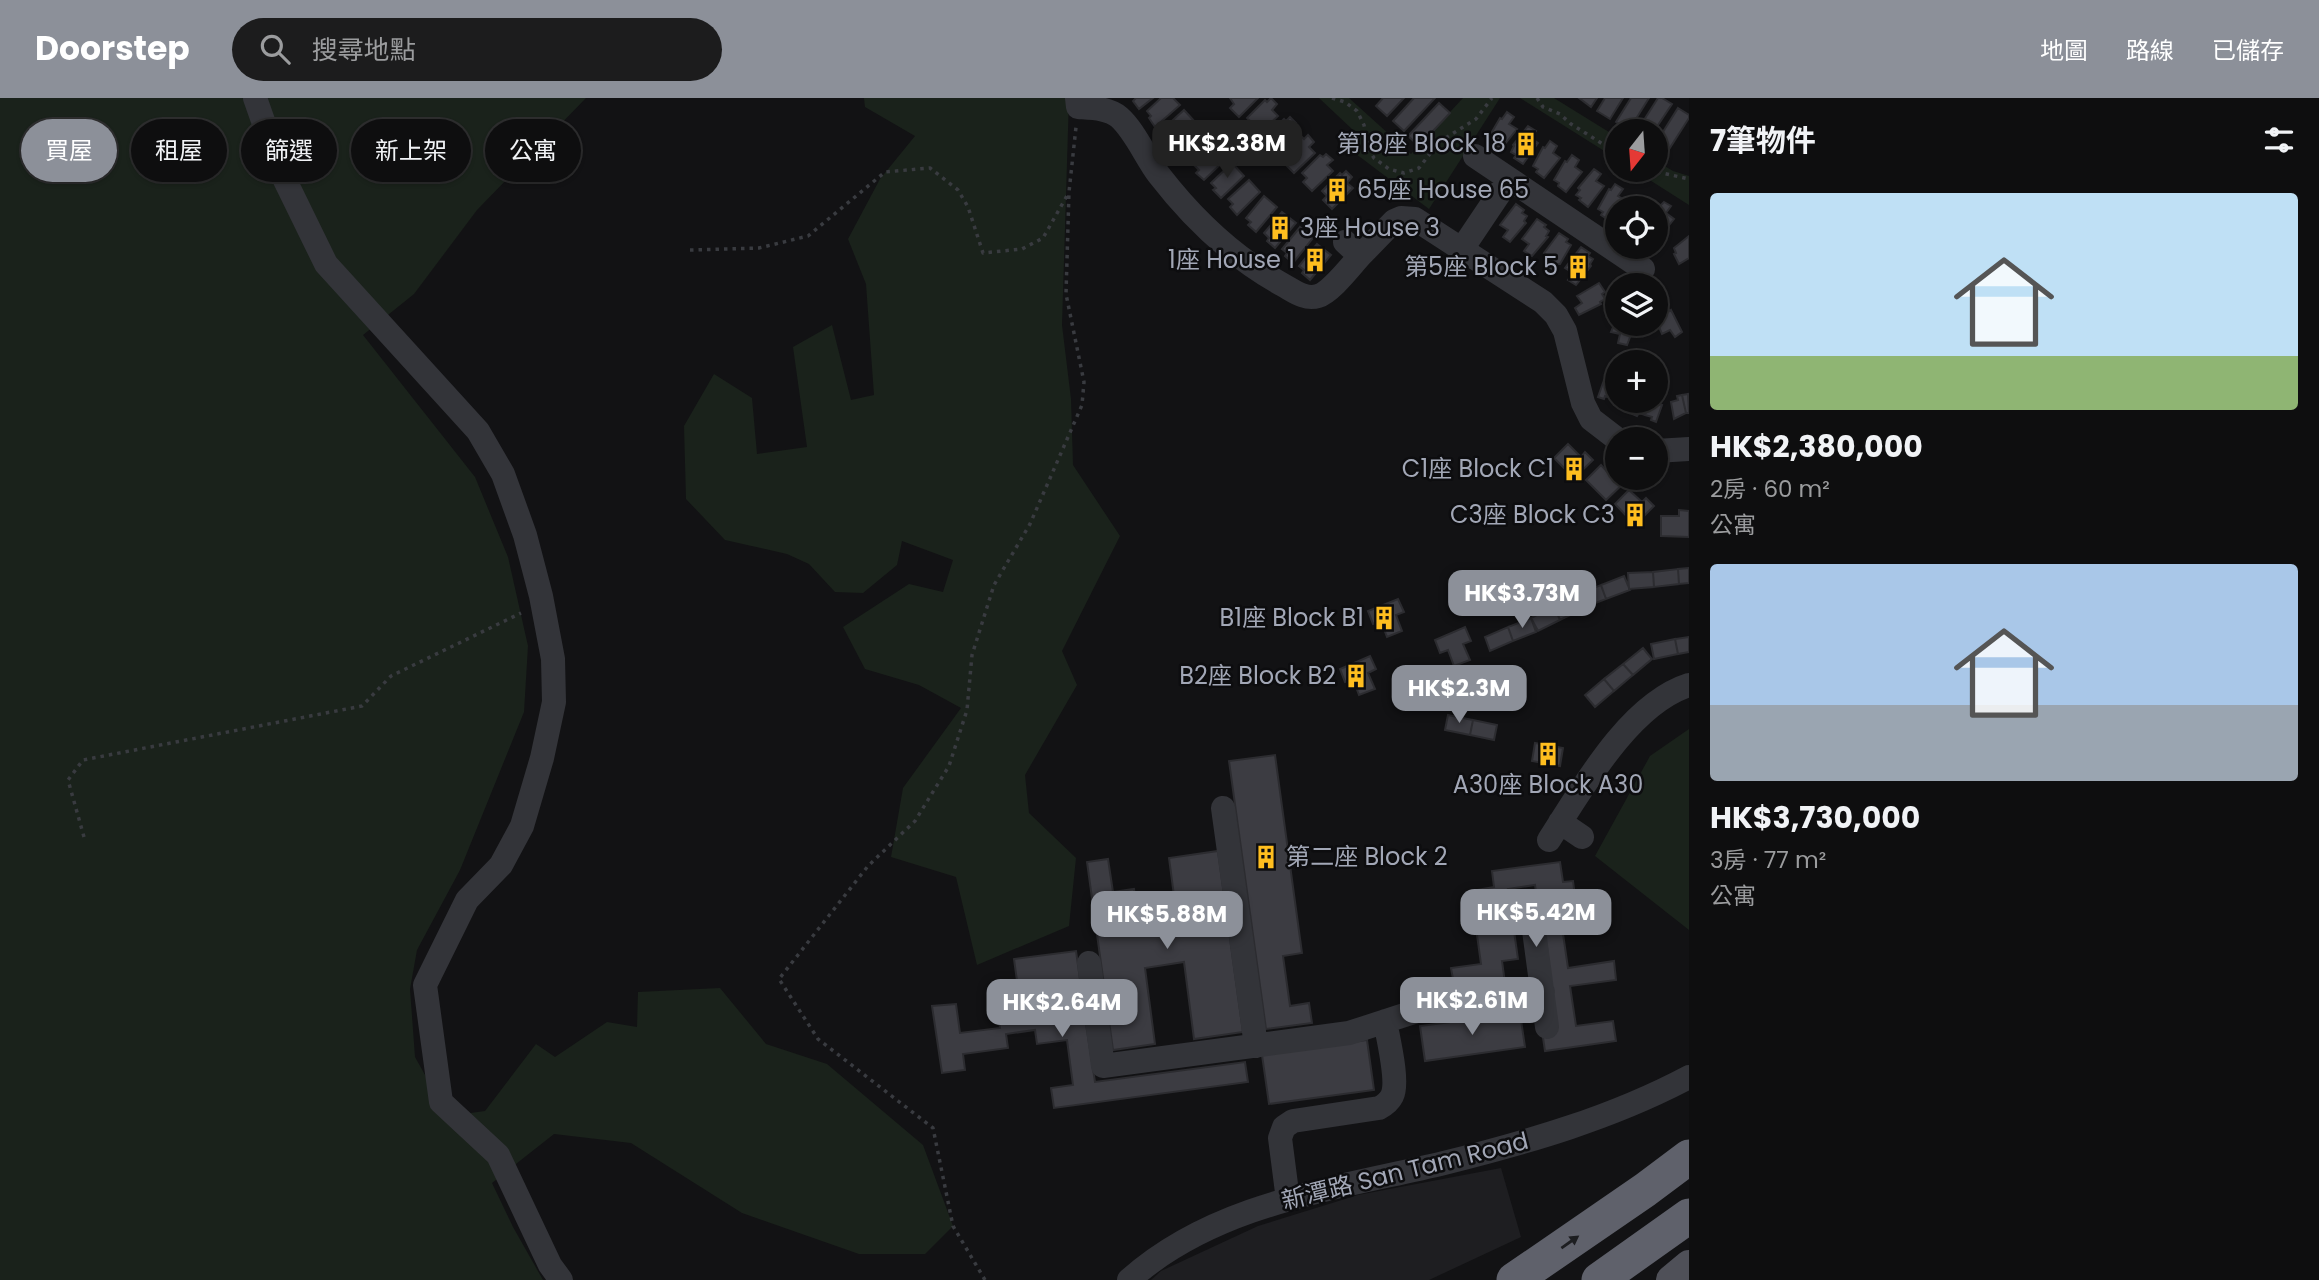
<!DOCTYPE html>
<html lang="zh-TW">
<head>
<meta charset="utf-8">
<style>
  body { margin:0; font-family:Poppins,"Noto Sans TC",sans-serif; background:#1c1c1d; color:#f1f3f6; height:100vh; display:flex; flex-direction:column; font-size:26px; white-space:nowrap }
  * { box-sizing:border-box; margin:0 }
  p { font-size:23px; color:#9b9c9e }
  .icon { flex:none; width:38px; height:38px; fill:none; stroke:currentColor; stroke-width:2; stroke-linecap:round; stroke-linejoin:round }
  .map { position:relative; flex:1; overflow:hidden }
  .sheet { display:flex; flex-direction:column; background:#0e0e0f; width:630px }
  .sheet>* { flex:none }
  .guide { position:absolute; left:21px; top:21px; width:665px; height:63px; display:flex; gap:14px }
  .needle { width:46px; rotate:197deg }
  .buttons { position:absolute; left:1605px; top:21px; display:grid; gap:14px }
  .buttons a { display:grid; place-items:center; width:63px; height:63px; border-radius:50%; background:#0e0e0f; box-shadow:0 2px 5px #0004,0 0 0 2px #2e2e2f; font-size:35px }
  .price { position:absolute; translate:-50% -60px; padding:0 16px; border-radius:14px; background:#8c9099; color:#fff; font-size:23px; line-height:46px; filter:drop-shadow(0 2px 4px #0008) }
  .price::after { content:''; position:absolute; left:50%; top:42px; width:21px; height:16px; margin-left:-10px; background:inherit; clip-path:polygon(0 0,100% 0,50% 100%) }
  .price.on { background:#222; color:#fff }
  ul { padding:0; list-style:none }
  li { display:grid; align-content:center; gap:14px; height:371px; padding:0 21px }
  li span { display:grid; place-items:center; height:217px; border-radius:7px; color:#555 }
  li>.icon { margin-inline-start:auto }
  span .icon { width:126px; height:126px; fill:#fffc; stroke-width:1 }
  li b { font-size:30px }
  h2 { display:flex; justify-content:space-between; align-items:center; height:84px; padding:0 21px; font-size:30px }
  .tag { padding:0 24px; border-radius:32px; background:#0e0e0f; box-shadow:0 2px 5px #0004,0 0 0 2px #2e2e2f; font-size:24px; line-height:63px }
  .tag.on { background:#8c9099; color:#fff }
  header { display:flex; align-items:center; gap:42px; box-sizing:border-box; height:98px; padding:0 35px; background:#8c9099; color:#fff }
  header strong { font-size:33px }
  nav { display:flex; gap:38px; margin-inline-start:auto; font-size:24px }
  .search { width:490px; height:63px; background:#1c1c1d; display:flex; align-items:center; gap:18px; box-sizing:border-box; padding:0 24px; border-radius:38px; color:#9b9c9e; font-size:26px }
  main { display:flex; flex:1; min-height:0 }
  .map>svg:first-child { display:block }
</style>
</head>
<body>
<header>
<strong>Doorstep</strong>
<div class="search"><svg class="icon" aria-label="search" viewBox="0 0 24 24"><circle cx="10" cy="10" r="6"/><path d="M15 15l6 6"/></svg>搜尋地點</div>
<nav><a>地圖</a><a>路線</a><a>已儲存</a></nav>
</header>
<main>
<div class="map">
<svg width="1689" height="1182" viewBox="0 0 1689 1182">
  <rect width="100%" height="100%" fill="#121214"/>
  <path fill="#1e1e21" d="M1501 1070 1521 1139 1429 1182H1151L1161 1173 1258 1128 1358 1097Z"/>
  <path fill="#1a221b" d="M0 0H586L477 112 414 196 363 237 475 379 508 459 528 548 524 614 460 772 417 852 410 891 415 959 448 1018 485 1013 536 946 555 959 607 924 637 929 638 894 720 890 766 946 827 966 923 1047 953 1128 925 1156H859L742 1115 631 1045 554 1036 492 1085 513 1129 543 1182H0Z
    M864 0H1069L1062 227 1071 301 1073 367 1120 438 1062 553 1077 587 1025 677 1029 715 1076 760 1069 828 977 867 956 779 891 759 903 690 961 610 919 587 865 571 843 529 909 486 943 494 953 462 902 443 897 467 863 495 835 494 809 466 787 456 725 442 686 401 684 328 714 276 752 300 757 356 807 349 793 249 832 227 851 302 874 297 866 186 848 141 880 81 915 38 865 9Z
    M1319 0H1349L1411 56 1463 0H1500L1429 111 1356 56 1353 32Z
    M1520 0H1554L1617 39V61Z
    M1656 63 1673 73 1689 78V107L1634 72H1656Z
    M1689 631V832L1595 758 1650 658Z"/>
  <path fill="#3c3c42" stroke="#2c2c30" stroke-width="2" d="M1136 0H1153L1139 11 1133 3Z
    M1161 0H1173L1180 7 1155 29 1149 20 1151 18 1147 13Z
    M1258 0 1239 19 1230 10 1234 6 1230 0Z
    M1271 0 1277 6 1272 12 1278 18 1257 38 1248 29 1252 25 1247 20 1265 2 1267 4Z
    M1383 0H1404L1387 18 1376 8Z
    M1414 0H1435L1404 33 1393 23Z
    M1579 0H1597L1591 9Z
    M1605 0H1623L1610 21 1597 13Z
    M1631 0H1649L1629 32 1616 24Z
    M1658 0H1662L1672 6 1654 33H1637Z
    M1439 5 1450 15 1419 48 1408 38Z
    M1678 10 1689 17V20L1666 56 1656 49V45Z
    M1184 12 1196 25 1171 46 1165 38 1168 36 1163 31Z
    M1507 14 1514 19 1509 26 1517 31 1501 51 1492 45 1494 42 1489 39 1500 20 1502 21Z
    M1290 19 1296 25 1290 31 1296 36 1275 57 1266 48 1271 44 1266 38 1284 21 1286 23Z
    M1528 28 1536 33 1531 40 1538 45 1523 66 1514 60 1516 57 1511 54 1514 48 1513 47Z
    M1199 30 1211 43 1188 65 1180 57 1183 55 1179 50Z
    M1308 37 1314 44 1309 49 1315 55 1294 75 1285 66 1289 62 1284 57 1302 39 1304 41Z
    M1550 43 1557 48 1553 55 1560 60 1544 80 1536 74 1538 71 1533 68 1543 49 1545 50Z
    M1215 48 1227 60 1204 82 1196 75 1199 72 1194 67Z
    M1326 56 1333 62 1327 67 1333 73 1312 93 1303 84 1307 80 1302 75 1320 57 1323 59Z
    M1572 57 1579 62 1575 69 1582 74 1566 94 1558 88 1559 85 1554 82 1565 63 1567 64Z
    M1232 65 1244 78 1221 100 1213 92 1216 90 1211 85Z
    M1594 71 1601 76 1596 83 1604 88 1588 109 1579 102 1581 100 1576 97 1580 92 1578 90Z
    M1346 73 1352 79 1347 85 1353 90 1332 111 1323 102 1327 98 1322 93 1340 75 1342 77Z
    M1249 82 1260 94 1237 117 1230 109 1233 106 1228 101Z
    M1615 86 1623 91 1618 98 1626 103 1620 110H1617L1610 123 1601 117 1603 114 1598 111 1609 91 1611 92Z
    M1264 98 1277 109 1256 134 1248 127 1251 124 1246 120Z
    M1637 100 1645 105 1641 110H1628Z
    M1664 104 1671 108 1666 115 1674 121 1658 141 1656 139V112Z
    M1516 106 1524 112 1522 115 1527 118 1524 123 1526 125 1510 144 1503 139 1508 132 1500 127Z
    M1282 114 1296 125 1275 150 1267 143 1269 140 1264 135Z
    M1537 121 1546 127 1544 129 1549 133 1546 138 1548 139 1532 158 1524 153 1529 146 1522 141Z
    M1300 129 1313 140 1293 165 1285 158 1287 155 1282 151Z
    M1559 135 1568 141 1566 144 1571 147 1560 166H1558L1554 172 1546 168 1551 160 1544 155Z
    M1689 138V160L1679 166 1674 156 1676 155 1674 150Z
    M1317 146 1331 157 1310 182 1302 175 1304 172 1299 168Z
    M1581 149 1590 155 1588 158 1593 161 1590 166 1591 168 1576 187 1568 182 1573 175 1565 170Z
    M1599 185 1605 194 1602 196 1605 201 1600 204 1601 206 1579 217 1575 210 1582 205 1577 198Z
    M1660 208 1661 211 1666 208 1670 213 1671 212 1682 234 1675 239 1670 232 1662 236 1656 222V211Z
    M1617 220V226H1635L1627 247 1618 245 1620 236 1611 234Z
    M1612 281 1617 283 1611 300 1605 298 1604 301 1598 299 1604 282 1611 285Z
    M1688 296 1689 315H1686L1682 297Z
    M1682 297 1686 315 1674 321 1671 304 1678 302 1677 298Z
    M1636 303H1650L1645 317 1639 315 1637 318 1632 316Z
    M1650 303H1655V305L1662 307 1656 324 1651 322 1652 319 1645 317Z
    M1568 346 1581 359 1585 354 1593 362 1574 380 1554 360Z
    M1601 367 1613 380 1617 376V380H1621L1625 384 1606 402 1586 382Z
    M1629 392 1642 404 1646 400 1654 408 1635 427 1615 406Z
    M1679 412 1689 413V439L1661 438V418H1679Z
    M1689 470V485L1679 486 1678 471Z
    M1678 471 1679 486 1654 489 1653 474Z
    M1653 474 1654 489 1629 491 1628 475Z
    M1624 478 1630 492 1606 501 1601 487Z
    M1601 487 1606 501 1583 510 1578 496Z
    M1576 497 1583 511 1560 522 1554 508Z
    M1398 501 1404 514 1396 517 1402 533 1387 539 1381 523 1373 526 1368 513Z
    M1554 508 1560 522 1538 533 1531 520Z
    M1531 520 1536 534 1513 543 1508 529Z
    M1465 529 1471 543 1463 546 1470 562 1454 568 1448 552 1440 555 1435 542Z
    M1508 529 1513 543 1490 553 1485 539Z
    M1689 539V554L1678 556 1675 541Z
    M1675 541 1678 556 1654 561 1651 546Z
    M1643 550 1652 561 1633 577 1623 566Z
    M1370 558 1376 571 1368 575 1375 591 1359 597 1353 581 1345 584 1340 571Z
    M1623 566 1633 577 1614 593 1604 581Z
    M1604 581 1614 593 1595 609 1585 597Z
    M1448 617 1473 622 1470 637 1445 632Z
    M1473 622 1497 627 1494 642 1470 637Z
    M1535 645 1563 650 1560 668 1532 663Z
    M1275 657 1302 855 1283 858 1290 908 1309 905 1312 925 1266 931 1229 663Z
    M1218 753 1243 934 1194 941 1184 864 1145 870 1155 946 1113 952 1087 764 1108 761 1113 794 1134 791 1140 833 1178 828 1169 760Z
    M1560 764 1563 784 1573 783 1578 820 1561 822 1568 870 1614 863 1616 882 1570 888 1576 928 1613 923 1616 943 1545 953 1542 933 1555 931 1535 787 1508 791 1518 861 1502 863 1505 885 1455 892 1451 870 1481 866 1471 793 1494 789 1492 773Z
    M1076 853 1081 888 1032 895 1036 925 1085 919 1095 984 1245 964 1248 984 1054 1010 1051 990 1073 987 1067 942 1037 946 1035 932 1006 936 1008 950 963 956 965 972 942 975 932 908 956 906 960 935 1000 930 994 886 1017 883 1014 861Z
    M1520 915 1525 949 1425 963 1420 928Z
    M1367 942 1374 992 1269 1006 1262 957Z"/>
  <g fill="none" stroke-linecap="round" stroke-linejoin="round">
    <path stroke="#393b40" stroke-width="3.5" stroke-dasharray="3.5 5" stroke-linecap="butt" d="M1332 0 1345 4 1357 13 1364 27 1369 52 1374 60 1389 71 1404 75 1419 70 1439 44 1476 21 1492 0
      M1537 0 1543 9 1560 16 1571 26 1617 55
      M1649 72 1689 81
      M690 152 759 150 808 138 885 74 930 70 958 92 968 109 983 155 1022 151 1043 140 1068 96
      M84 739 68 682 83 662 362 608 391 578 521 515
      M985 1182 953 1128 933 1030 818 941 779 881 868 768 915 723 949 668 967 612 972 557 994 487 1030 426 1082 307 1084 284 1066 196 1069 94 1076 29"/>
    <path stroke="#333439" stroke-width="24" d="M255 0 281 74 326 166 478 333 503 376 525 437 541 498 553 561 554 604 542 660 522 728 501 767 467 802 425 887 441 1004 498 1057 550 1167 561 1182
      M1077 0 1078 9C1092 10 1108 10 1119 19 1135 33 1146 60 1159 77 1193 121 1234 160 1283 187 1294 193 1305 202 1318 198 1331 194 1350 169 1360 158
      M1475 58 1643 171
      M1345 144 1360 158 1394 123 1401 120 1415 121 1543 204 1556 217 1565 233 1583 305 1591 321 1617 341
      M1462 151 1509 81
      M1656 353 1689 351
      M1223 710 1256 948
      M1560 724 1582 739
      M1549 742C1582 691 1629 606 1689 587
      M1530 803 1547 929
      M1089 865 1103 968 1349 935 1426 910 1543 894
      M1288 1102 1280 1040 1284 1029 1293 1023 1379 1010C1385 1007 1389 1004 1392 998 1399 984 1388 940 1385 923
      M1129 1182C1215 1105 1335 1091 1444 1065 1528 1044 1612 1020 1689 979"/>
    <path stroke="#4f5058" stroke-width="30" d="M1671 1182 1689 1167"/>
    <path stroke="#5f616b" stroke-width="35" d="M1514 1182 1645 1092 1689 1059
      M1599 1182 1689 1118"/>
  </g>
  <defs><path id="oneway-solid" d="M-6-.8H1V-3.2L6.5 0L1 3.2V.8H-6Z" transform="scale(1.75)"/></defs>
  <use fill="#1d1e21" href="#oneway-solid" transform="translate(1570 1144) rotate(-35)"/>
  <defs>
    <g id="building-bare" transform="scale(1.89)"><path d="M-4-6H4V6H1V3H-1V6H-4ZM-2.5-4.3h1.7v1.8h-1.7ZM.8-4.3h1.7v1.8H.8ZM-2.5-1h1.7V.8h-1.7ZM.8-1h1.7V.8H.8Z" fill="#ffbe1f" stroke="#0d0d0f" stroke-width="2.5" paint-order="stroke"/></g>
  </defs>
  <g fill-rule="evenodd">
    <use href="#building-bare" x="1526" y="46"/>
    <use href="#building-bare" x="1337" y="92"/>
    <use href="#building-bare" x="1280" y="130"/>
    <use href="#building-bare" x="1315" y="162"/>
    <use href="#building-bare" x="1578" y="169"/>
    <use href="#building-bare" x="1574" y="371"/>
    <use href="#building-bare" x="1635" y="417"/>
    <use href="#building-bare" x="1384" y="520"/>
    <use href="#building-bare" x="1356" y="578"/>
    <use href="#building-bare" x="1548" y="656"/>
    <use href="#building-bare" x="1266" y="759"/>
  </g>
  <g text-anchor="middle" stroke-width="5" stroke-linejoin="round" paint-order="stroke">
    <g font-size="24" fill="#a2a7b6" stroke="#0d0d0f" text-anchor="end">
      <text x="1506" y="54">第18座 Block 18</text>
      <text x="1357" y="100" text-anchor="start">65座 House 65</text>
      <text x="1300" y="138" text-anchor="start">3座 House 3</text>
      <text x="1295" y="170">1座 House 1</text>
      <text x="1558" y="177">第5座 Block 5</text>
      <text x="1554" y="379">C1座 Block C1</text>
      <text x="1615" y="425">C3座 Block C3</text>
      <text x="1364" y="528">B1座 Block B1</text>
      <text x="1336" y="586">B2座 Block B2</text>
      <text x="1548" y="695" text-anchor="middle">A30座 Block A30</text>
      <text x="1286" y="767" text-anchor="start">第二座 Block 2</text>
    </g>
    <g font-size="24" fill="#a2a7b6" stroke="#0d0d0f">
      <text transform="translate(1405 1073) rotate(-14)" y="8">新潭路 San Tam Road</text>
    </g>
  </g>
</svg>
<div class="buttons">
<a><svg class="needle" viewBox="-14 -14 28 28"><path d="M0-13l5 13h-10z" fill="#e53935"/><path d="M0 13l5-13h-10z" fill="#9b9c9e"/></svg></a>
<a><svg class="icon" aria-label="locate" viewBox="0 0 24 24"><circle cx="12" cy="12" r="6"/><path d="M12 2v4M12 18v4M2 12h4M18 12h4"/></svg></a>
<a><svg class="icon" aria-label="layers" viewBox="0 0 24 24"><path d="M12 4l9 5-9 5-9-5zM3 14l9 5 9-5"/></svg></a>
<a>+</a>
<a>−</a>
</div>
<b class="price on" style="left:1227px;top:82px">HK$2.38M</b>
<b class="price" style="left:1522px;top:532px">HK$3.73M</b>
<b class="price" style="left:1459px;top:627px">HK$2.3M</b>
<b class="price" style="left:1536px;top:851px">HK$5.42M</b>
<b class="price" style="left:1167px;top:853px">HK$5.88M</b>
<b class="price" style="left:1472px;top:939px">HK$2.61M</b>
<b class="price" style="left:1062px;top:941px">HK$2.64M</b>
<div class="guide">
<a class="tag on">買屋</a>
<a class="tag">租屋</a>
<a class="tag">篩選</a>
<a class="tag">新上架</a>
<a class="tag">公寓</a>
</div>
</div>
<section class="sheet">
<h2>7筆物件<svg class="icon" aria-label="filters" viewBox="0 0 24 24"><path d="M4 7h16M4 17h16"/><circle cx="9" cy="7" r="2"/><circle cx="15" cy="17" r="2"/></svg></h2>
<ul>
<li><span style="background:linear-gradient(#bfe0f5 75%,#8fb573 0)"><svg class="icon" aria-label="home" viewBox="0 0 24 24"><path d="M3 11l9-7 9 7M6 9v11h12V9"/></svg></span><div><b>HK$2,380,000</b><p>2房 · 60 m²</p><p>公寓</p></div></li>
<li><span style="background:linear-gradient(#a9c7e8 65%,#9aa5b1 0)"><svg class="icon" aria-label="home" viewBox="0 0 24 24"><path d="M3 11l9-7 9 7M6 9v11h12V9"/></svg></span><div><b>HK$3,730,000</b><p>3房 · 77 m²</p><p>公寓</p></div></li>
</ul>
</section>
</main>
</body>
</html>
